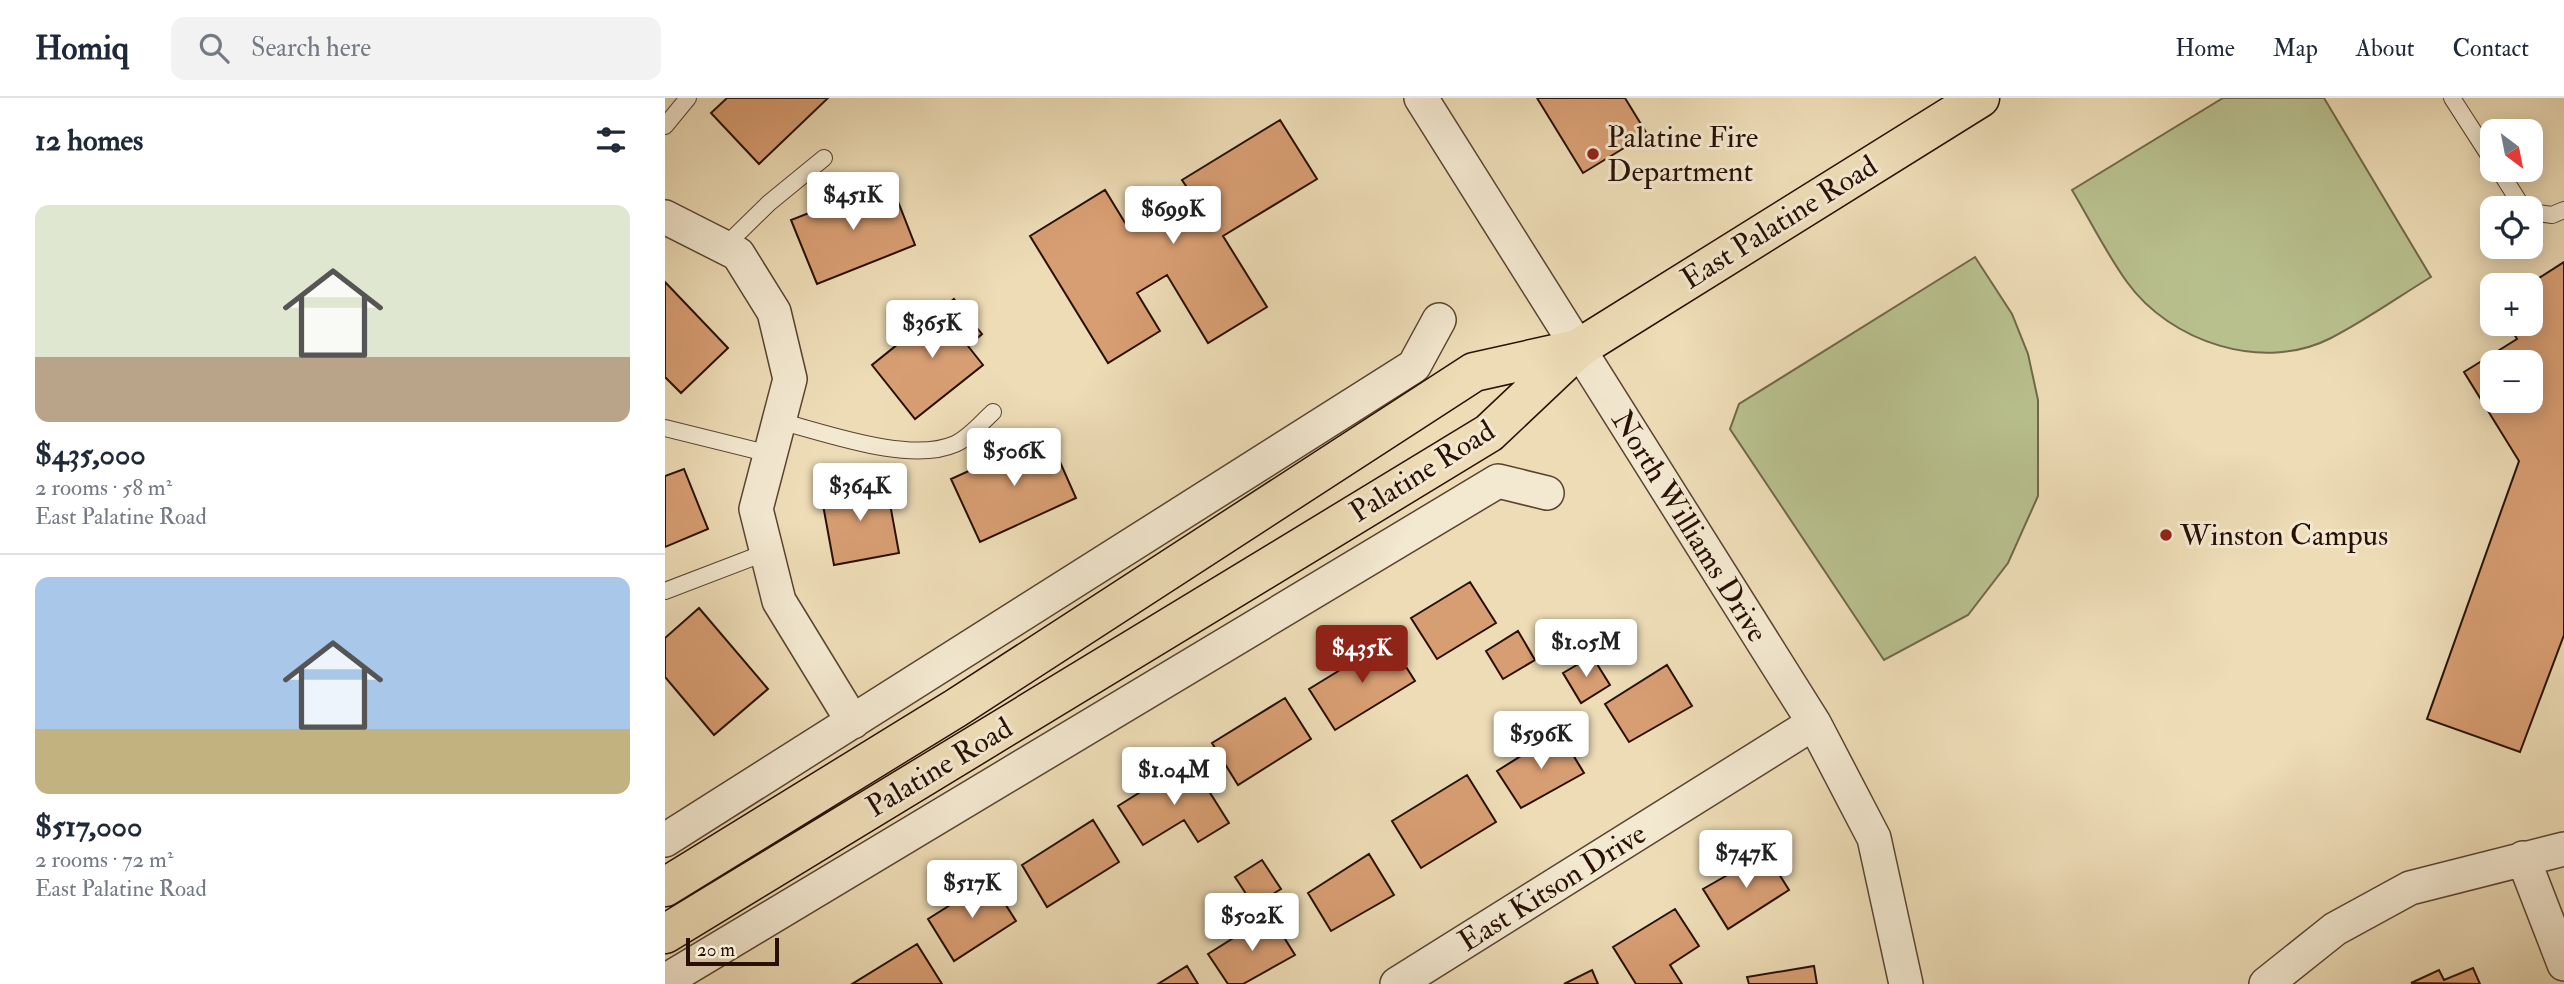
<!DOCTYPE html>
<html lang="en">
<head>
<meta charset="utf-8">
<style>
  body { margin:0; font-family:"IM FELL Double Pica",serif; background:#f2f2f3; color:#1f2937; height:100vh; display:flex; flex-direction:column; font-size:26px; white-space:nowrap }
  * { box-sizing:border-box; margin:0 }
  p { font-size:23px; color:#747a83 }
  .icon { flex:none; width:38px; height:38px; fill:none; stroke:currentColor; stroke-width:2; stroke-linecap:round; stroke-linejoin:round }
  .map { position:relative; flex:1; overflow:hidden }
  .side { display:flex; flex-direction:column; background:#fff; width:665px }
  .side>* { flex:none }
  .needle { width:46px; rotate:148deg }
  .tools { position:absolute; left:1815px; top:21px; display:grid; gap:14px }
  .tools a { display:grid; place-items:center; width:63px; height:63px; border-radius:14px; background:#fff; box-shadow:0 4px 18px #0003; font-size:35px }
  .scale { position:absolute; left:21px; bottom:18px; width:93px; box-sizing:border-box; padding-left:7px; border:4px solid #281004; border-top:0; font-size:19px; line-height:24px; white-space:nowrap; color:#281004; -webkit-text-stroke:5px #f3e8d0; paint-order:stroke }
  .price { position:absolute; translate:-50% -60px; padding:0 16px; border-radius:7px; background:#fff; color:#222; font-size:23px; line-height:46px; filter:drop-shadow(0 2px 4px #0008) }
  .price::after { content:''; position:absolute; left:50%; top:42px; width:21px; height:16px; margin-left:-10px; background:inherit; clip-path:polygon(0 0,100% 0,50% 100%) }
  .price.current { background:#8f2418; color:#fff }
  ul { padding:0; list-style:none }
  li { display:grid; align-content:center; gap:14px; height:371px; padding:0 35px }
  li+li { border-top:2px solid #e0e1e3 }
  li span { display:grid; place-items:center; height:217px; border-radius:14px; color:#555 }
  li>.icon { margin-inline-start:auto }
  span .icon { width:126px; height:126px; fill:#fffc; stroke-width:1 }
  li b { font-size:30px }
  h2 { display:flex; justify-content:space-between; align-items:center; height:84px; padding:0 35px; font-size:30px }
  header { display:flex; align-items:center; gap:42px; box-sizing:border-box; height:98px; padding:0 35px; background:#fff; border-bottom:2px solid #e0e1e3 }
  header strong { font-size:33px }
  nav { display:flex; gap:38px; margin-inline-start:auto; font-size:24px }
  .search { width:490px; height:63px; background:#f2f2f3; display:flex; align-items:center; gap:18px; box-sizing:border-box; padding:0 24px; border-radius:14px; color:#747a83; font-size:26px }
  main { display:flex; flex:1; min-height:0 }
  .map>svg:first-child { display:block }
</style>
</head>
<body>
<header>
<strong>Homiq</strong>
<div class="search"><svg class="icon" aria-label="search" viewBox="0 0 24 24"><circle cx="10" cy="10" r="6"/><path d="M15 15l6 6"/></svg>Search here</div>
<nav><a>Home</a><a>Map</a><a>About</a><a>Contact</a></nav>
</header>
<main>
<section class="side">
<h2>12 homes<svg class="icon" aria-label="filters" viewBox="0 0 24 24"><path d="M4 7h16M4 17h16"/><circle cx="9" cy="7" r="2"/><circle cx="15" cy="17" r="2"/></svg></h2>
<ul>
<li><span style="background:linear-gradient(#dfe7d0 70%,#b9a48a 0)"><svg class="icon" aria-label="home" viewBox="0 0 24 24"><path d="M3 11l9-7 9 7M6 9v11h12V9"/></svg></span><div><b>$435,000</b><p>2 rooms · 58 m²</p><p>East Palatine Road</p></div></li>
<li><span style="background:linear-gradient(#a9c7e8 70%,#c2b280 0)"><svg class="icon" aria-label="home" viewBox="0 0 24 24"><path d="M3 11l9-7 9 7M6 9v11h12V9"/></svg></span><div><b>$517,000</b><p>2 rooms · 72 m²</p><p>East Palatine Road</p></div></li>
</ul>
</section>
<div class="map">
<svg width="1899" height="886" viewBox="0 0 1899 886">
  <rect width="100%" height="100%" fill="#eddcb6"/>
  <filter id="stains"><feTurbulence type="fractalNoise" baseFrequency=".00286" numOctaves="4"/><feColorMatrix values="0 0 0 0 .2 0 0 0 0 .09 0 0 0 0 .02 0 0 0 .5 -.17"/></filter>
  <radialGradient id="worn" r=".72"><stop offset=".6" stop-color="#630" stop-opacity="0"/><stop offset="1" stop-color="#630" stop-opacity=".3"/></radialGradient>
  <path fill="#b8c08e" stroke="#706849" stroke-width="2" d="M1558 0H1659L1766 179C1733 199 1701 222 1666 240 1598 275 1505 244 1462 184 1441 155 1425 122 1407 92Z
    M1310 159 1347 216 1363 256 1373 302V398L1343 465 1303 517 1219 562 1065 331 1074 306Z"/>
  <path fill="#d89e73" stroke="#281004" stroke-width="2" fill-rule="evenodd" d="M62 0H163L94 66 46 15Z
    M872 0H960L982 36 918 75Z
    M615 22 652 81 558 138 602 209 543 245 502 177 472 195 495 233 443 265 365 138 440 92 462 128 523 91 517 82Z
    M225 83 250 147 152 186 126 122Z
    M1899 164V537L1855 654 1762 621 1854 363 1799 274 1852 241 1843 226H1866V187H1863ZM1827 264H1866V303H1827Z
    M0 184 63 250 16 295 0 279Z
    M289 201 317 236 303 248 318 267 250 321 207 267Z
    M383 337 411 400 315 444 286 381Z
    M19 371 43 431 0 449V378Z
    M221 384 234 455 169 467 156 396Z
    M805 484 831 525 772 561 746 520Z
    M34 510 103 591 49 637 0 579V540Z
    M853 533 870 562 838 581 821 553Z
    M724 542 750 583 670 632 644 591Z
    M927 558 945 587 916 605 898 575Z
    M1002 567 1027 608 964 644 940 606Z
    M620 600 646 641 573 687 547 645Z
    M894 634 919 675 856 710 832 673Z
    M525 663 564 725 533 744 519 722 478 747 453 708Z
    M802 677 831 724 756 770 727 723Z
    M428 722 454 764 382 809 357 767Z
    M1101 755 1124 792 1063 831 1038 791Z
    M704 756 729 797 666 833 643 795Z
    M597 762 616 791 589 808 570 779Z
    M325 782 351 823 289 863 263 821Z
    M1010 811 1034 848 1005 867 1017 886H971L948 849Z
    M605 817 630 857 578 886H563L543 856Z
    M252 846 277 886H187Z
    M522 868 533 886H493Z
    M1149 868 1152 886H1084L1082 879Z
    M1808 870 1815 886 1746 885 1774 872 1779 882Z
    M927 872 933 886H899Z"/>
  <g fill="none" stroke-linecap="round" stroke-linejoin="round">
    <g stroke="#594330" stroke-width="18">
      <path id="service" d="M1787 0 1827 62
        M0 28 23 0
        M1834 72 1858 110
        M1866 114 1887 117 1899 112
        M59 149 104 105 159 60
        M114 323C161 335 245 366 290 346 304 340 317 324 328 314
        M0 330 105 356
        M0 493 102 454"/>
    </g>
    <g stroke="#594330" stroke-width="36">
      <path id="minor" d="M756 0 1149 625 1209 740 1241 886
        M0 119 73 156 109 214 125 281 91 411 114 503 188 624
        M0 742 749 268 774 222
        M1858 760 1899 866
        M0 883 833 383 882 395
        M732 886 1149 625
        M1601 886 1670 831 1745 790 1899 751"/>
    </g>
    <g stroke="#281004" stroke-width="41">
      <path id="primary" d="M0 789 291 610 809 274 912 251
        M0 836 824 335 914 250 1315 0"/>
    </g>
    <use href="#service" stroke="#f3e8d0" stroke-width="16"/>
    <use href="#minor" stroke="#f3e8d0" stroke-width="33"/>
    <use href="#primary" stroke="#eddcb6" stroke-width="38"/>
  </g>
  <g fill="#8f2418" stroke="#f3e8d0" stroke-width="2.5">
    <circle cx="928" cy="56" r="7"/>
    <circle cx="1501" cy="437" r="7"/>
  </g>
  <g text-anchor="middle" stroke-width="6" stroke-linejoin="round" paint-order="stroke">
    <g font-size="30" fill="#281004" stroke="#f3e8d0" text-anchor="start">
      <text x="942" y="49">Palatine Fire<tspan x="942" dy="34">Department</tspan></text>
      <text x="1515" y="447">Winston Campus</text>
    </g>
    <g font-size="30" fill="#281004" stroke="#f3e8d0">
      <text transform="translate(1114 124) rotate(-32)" y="10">East Palatine Road</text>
      <text transform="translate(757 373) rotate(-32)" y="10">Palatine Road</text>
      <text transform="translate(1025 428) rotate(58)" y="10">North Williams Drive</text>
      <text transform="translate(274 669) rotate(-31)" y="10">Palatine Road</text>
      <text transform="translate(887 789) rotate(-32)" y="10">East Kitson Drive</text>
    </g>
  </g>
  <rect width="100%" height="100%" filter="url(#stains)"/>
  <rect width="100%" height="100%" fill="url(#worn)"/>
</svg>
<div class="tools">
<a><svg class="needle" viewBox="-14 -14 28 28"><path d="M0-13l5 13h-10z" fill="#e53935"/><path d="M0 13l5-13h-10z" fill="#747a83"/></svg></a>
<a><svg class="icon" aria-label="locate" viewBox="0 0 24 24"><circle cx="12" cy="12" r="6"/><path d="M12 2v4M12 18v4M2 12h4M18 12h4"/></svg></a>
<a>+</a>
<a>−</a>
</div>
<div class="scale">20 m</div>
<b class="price" style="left:188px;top:134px">$451K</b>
<b class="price" style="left:508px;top:148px">$699K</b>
<b class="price" style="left:267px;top:262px">$365K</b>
<b class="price" style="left:349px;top:390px">$506K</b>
<b class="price" style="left:195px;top:425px">$364K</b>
<b class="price" style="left:921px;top:581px">$1.05M</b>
<b class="price current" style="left:697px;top:587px">$435K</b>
<b class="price" style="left:876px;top:673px">$596K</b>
<b class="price" style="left:509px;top:709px">$1.04M</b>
<b class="price" style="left:1081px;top:792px">$747K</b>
<b class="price" style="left:307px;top:822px">$517K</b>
<b class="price" style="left:587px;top:855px">$502K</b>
</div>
</main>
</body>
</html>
